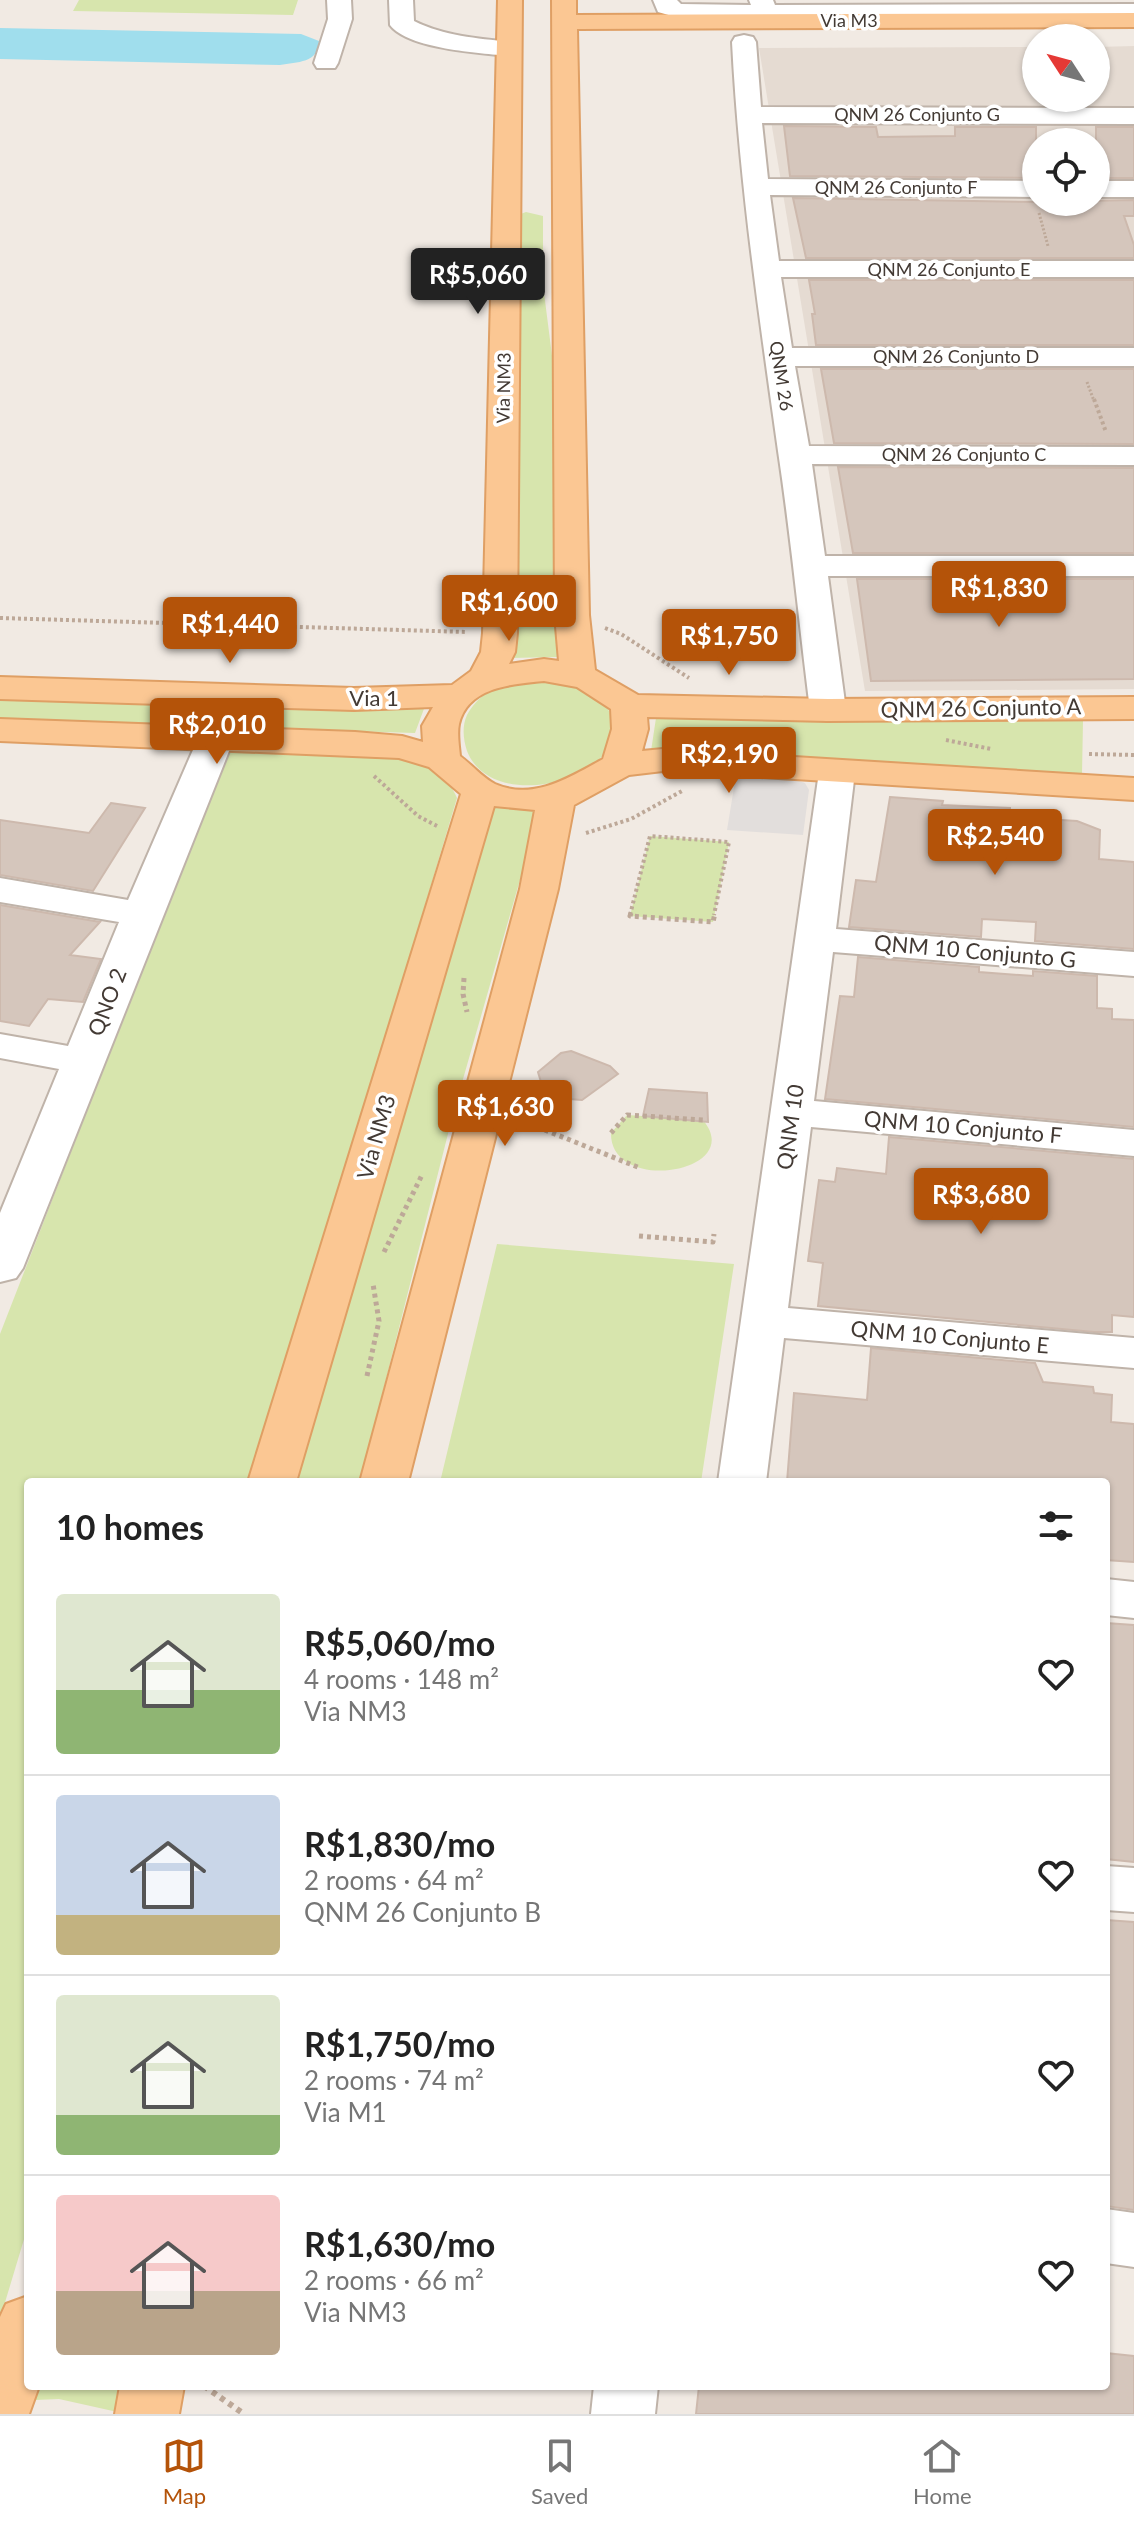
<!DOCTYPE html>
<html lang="en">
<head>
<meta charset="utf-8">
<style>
  body { margin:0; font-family:Lato,sans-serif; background:#f2f2f2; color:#222; height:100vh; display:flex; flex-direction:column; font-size:30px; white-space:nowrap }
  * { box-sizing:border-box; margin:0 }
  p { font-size:26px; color:#767676 }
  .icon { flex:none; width:44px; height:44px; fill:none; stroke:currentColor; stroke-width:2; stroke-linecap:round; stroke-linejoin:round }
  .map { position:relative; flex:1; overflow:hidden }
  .drawer { position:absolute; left:24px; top:1478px; width:1086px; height:912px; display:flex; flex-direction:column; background:#fff; border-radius:8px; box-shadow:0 2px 6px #0004 }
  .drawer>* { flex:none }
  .needle { width:52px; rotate:306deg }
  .buttons { position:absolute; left:1022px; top:24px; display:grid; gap:16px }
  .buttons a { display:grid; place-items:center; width:88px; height:88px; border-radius:50%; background:#fff; box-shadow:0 2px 6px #0004; font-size:40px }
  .price { position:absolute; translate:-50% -68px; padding:0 18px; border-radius:8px; background:#b45309; color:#fff; font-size:26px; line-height:52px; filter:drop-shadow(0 2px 4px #0008) }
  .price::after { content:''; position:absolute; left:50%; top:48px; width:24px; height:18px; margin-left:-12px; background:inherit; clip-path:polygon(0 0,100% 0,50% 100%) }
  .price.active { background:#222; color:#fff }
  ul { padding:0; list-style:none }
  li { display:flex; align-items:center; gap:24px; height:200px; padding:0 32px }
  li+li { border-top:2px solid #e0e0e0 }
  li span { display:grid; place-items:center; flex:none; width:224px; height:160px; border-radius:8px; color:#555 }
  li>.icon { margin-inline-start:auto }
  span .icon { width:96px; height:96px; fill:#fffc; stroke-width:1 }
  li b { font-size:34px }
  h2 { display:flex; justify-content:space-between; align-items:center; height:96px; padding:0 32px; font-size:34px }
  .tabs { display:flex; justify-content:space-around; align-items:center; height:112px; border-top:2px solid #e0e0e0; background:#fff; font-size:22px; color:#767676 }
  .tabs a { display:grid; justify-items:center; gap:4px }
  .tabs .active { color:#b45309 }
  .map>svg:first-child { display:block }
</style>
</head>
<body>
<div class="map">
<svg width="1134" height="2414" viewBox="0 0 1134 2414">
  <rect width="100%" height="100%" fill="#f1eae3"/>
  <path fill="#e5dbd2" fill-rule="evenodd" d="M1134 46V689L865 691 759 48 1036 47V98H1096V47ZM1036 142H1096V202H1036Z"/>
  <path fill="#d7e5ad" d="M79 0H298L293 15 73 11Z
    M526 212 543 216V285L555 379 559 657 510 658 518 215Z
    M565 679C577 686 598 694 606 706 650 771 495 822 467 751 463 739 462 726 467 715 489 676 527 682 565 679Z
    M0 697 425 706 415 733 0 721Z
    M1059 716 1083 721 1082 774 651 751 656 718Z
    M231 749C283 749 399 739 439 773 447 779 453 789 457 798L253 1482H28V2226L0 2319V1334L221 766Z
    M491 806 540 810 453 1114 360 1482H297Z
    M650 836 729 842 713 922 630 916Z
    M627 1115 703 1120C747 1173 610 1195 611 1133Z
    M497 1244 734 1264 701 1482H483L441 1478Z
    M39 2386H129L122 2413 59 2399 35 2400Z"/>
  <path fill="#e2dedc" d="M736 775 790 778 805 783 809 790 803 835 727 830Z"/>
  <path fill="#a0deed" d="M0 28 301 34 319 41C319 63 297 62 280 65L0 59Z"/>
  <path fill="#d5c6bc" stroke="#cdb9ad" stroke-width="2" d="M784 126 876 127 878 137 955 136V127H1036V178L790 176Z
    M1096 127H1134V178H1096Z
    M793 198 1036 202 1134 200V216H1124L1134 245V258H806Z
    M809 280H1134V345H816L812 314H815Z
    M821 369H1134V444L834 443Z
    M838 467 1134 468V553H853Z
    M857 579H1134V679L871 681Z
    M890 797 943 801 942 805 1010 808V817L1077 821 1100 830 1099 859 1134 862V949L1035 941 1036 922 982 919 981 937 849 927 856 880 876 882Z
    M111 803 145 808 93 891 0 875V820L89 833Z
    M0 905 100 922 70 955 101 959 83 1002 48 999 29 1026 0 1021Z
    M858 957 979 967V972L1033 976V971L1097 976V1008L1112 1009V1019L1134 1020V1127L825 1099 840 996 854 997Z
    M571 1051 610 1066 618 1074 582 1100 541 1097 550 1090 541 1082 538 1072 561 1053Z
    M649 1089 707 1093 708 1122 643 1116Z
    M889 1137 1134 1159V1317L1112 1315V1332H1094L818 1306 823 1263 808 1261 819 1180 835 1182 837 1168 886 1174Z
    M871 1348 1035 1363 1043 1382 1093 1387 1094 1393 1112 1395 1111 1422 1134 1424V1562L1106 1560V1482H787L794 1393 867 1400Z
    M1106 1623 1134 1625V1862L1106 1859Z
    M1106 1920 1134 1922V2210L1106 2206Z
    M1106 2353 1134 2356V2414H696L699 2386H1106Z"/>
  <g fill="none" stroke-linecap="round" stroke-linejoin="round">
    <g stroke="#bfb3a9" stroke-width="4">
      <path id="minor" d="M327 0H351L352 19 338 63 335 68H317L314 63 328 19Z
        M389 0H413L414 21C444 36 477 38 509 42L518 44 521 49 518 54 509 56C480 53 408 49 390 25Z
        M653 0H677L681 4 751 5 749 0H773L775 5 1134 4V18H679L658 12Z
        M744 35 753 37 756 42 761 107 1134 108V124L762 123 768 179 1036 181V197L770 195 779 261H1134V277H781L792 348H1134V366H795L809 446 1134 447V465L812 464 825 556H1134V576H828L846 710 841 718 828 721 815 718 810 710C799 623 791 537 778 451 759 315 739 180 732 42L735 37Z
        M1096 181H1134V197H1096Z
        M217 725 230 728 235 736 23 1268 16 1278 0 1282V1213L59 1069 0 1058V1034L68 1046 119 922 0 902V878L128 900 199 736 204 728Z
        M837 761 850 764 855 772 836 929 1134 952V976L833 952 814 1101 1134 1130V1156L811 1127 788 1308 1134 1338V1368L784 1338 766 1482H718L819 772 824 764Z
        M1106 1579 1134 1582V1618L1106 1615Z
        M1106 1866 1134 1868V1912L1106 1910Z
        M1106 2209 1134 2213V2267L1106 2263Z
        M594 2386H658L655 2414H591Z"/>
    </g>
    <g stroke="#df9f64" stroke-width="4">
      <path id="major" d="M498 0H522L517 633 515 652 509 664 544 659 559 661 555 615 552 0H576V15L1134 13V27L577 29 589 615 595 670 638 695 828 699 1134 697V719L828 721 647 717 648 729 642 751 663 749 1134 778V800L663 771 629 775 574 805 558 889 408 1482H360L520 889 535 810 494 806 296 1482H248L461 794 429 767 399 758 0 741V719L355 732 402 736 423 742 422 726 433 707 354 710 0 699V677L354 688 452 685 471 671 481 652 483 633ZM544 681 577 687 611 709 612 729 603 759C570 777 534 801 495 784 483 778 471 764 460 756 459 746 457 733 459 724 468 686 514 684 544 681Z
        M28 2296V2386H39L29 2414H0V2317L6 2304Z
        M120 2386H184L179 2414H115Z"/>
    </g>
    <path stroke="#bda898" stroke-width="3" stroke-dasharray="2 2" stroke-linecap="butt" d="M1039 213 1048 246
      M1087 382 1094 401"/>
    <path stroke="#bda898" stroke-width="4" stroke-dasharray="3 3" stroke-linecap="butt" d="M1094 399 1106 432
      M0 618 467 632
      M605 628 621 634 689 678
      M946 740 991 749
      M1089 754 1134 755
      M374 776 418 816 437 826
      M586 833 631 819 682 791
      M630 915 650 836 729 842 714 915"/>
    <path stroke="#bda898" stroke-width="5" stroke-dasharray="4 4" stroke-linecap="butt" d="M631 913 630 916 713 922 715 913
      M464 978 463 994 467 1012
      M515 1118 640 1168
      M611 1133 627 1115 703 1120
      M639 1236 713 1242 714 1234
      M384 1252 422 1175
      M367 1376 379 1321 373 1284"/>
    <path stroke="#bda898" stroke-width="6" stroke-dasharray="5 5" stroke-linecap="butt" d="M204 2386 244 2414"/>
    <use href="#minor" fill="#fff" fill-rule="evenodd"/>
    <use href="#major" fill="#fbc793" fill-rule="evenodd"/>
  </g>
  <g text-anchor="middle" stroke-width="7" stroke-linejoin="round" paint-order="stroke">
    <g font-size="18" fill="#433a34" stroke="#fff">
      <text x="849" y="27">Via M3</text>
      <text x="917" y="121">QNM 26 Conjunto G</text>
      <text x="896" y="194">QNM 26 Conjunto F</text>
      <text x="949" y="276">QNM 26 Conjunto E</text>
      <text x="956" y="363">QNM 26 Conjunto D</text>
      <text transform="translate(781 376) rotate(81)" y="6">QNM 26</text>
      <text transform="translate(504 388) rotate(-89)" y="6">Via NM3</text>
      <text x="964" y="461">QNM 26 Conjunto C</text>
    </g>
    <g font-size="22" fill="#433a34" stroke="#fff">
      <text x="374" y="706">Via 1</text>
      <text transform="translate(981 708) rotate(-1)" y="8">QNM 26 Conjunto A</text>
      <text transform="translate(975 951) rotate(5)" y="8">QNM 10 Conjunto G</text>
      <text transform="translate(107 1002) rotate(-69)" y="8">QNO 2</text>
      <text transform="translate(790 1127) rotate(-82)" y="8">QNM 10</text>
      <text transform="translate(963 1127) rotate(5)" y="8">QNM 10 Conjunto F</text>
      <text transform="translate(376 1137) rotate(-74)" y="8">Via NM3</text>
      <text transform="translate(950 1337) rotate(5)" y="8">QNM 10 Conjunto E</text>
    </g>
  </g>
</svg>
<div class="buttons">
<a><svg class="needle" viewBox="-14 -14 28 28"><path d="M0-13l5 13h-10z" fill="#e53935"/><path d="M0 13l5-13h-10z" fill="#767676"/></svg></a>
<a><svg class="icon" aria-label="locate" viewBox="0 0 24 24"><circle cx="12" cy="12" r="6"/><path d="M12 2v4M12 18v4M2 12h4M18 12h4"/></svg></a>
</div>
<b class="price active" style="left:478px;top:316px">R$5,060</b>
<b class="price" style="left:999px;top:629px">R$1,830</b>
<b class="price" style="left:509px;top:643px">R$1,600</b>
<b class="price" style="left:230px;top:665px">R$1,440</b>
<b class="price" style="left:729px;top:677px">R$1,750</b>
<b class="price" style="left:217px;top:766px">R$2,010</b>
<b class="price" style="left:729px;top:795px">R$2,190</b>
<b class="price" style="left:995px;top:877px">R$2,540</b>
<b class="price" style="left:505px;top:1148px">R$1,630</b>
<b class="price" style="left:981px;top:1236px">R$3,680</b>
<section class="drawer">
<h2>10 homes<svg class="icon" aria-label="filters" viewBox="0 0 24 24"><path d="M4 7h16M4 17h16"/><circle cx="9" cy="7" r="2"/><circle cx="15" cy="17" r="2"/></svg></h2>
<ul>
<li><span style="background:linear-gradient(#dfe7d0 60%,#8fb573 0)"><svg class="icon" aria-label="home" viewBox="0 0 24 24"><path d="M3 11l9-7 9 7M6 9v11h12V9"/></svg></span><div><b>R$5,060/mo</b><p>4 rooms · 148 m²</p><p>Via NM3</p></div><svg class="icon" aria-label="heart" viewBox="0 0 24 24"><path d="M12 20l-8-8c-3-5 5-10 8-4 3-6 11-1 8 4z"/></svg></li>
<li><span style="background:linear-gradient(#c9d6e8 75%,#c2b280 0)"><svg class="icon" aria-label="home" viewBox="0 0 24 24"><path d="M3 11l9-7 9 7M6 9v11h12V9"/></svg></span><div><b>R$1,830/mo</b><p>2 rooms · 64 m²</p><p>QNM 26 Conjunto B</p></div><svg class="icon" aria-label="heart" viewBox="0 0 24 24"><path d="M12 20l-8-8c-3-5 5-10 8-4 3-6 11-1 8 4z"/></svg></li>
<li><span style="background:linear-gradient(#dfe7d0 75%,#8fb573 0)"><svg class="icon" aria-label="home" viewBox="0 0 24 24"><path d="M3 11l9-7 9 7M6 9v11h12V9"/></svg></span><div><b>R$1,750/mo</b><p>2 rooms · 74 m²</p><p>Via M1</p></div><svg class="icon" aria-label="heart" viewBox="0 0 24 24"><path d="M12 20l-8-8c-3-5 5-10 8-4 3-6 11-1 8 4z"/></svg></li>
<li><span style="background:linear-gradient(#f6c9c9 60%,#b9a48a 0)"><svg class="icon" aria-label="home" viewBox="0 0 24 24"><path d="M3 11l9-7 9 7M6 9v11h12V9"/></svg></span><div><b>R$1,630/mo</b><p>2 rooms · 66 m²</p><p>Via NM3</p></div><svg class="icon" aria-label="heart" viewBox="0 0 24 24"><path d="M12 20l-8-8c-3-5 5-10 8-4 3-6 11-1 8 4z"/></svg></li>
</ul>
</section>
</div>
<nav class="tabs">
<a class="active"><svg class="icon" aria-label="map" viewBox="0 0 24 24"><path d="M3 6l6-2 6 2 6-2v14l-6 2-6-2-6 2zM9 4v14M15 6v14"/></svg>Map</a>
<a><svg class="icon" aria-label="saved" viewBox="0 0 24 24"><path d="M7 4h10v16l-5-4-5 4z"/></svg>Saved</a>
<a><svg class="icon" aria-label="home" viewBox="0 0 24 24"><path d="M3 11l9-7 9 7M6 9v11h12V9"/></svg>Home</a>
</nav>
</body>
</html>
